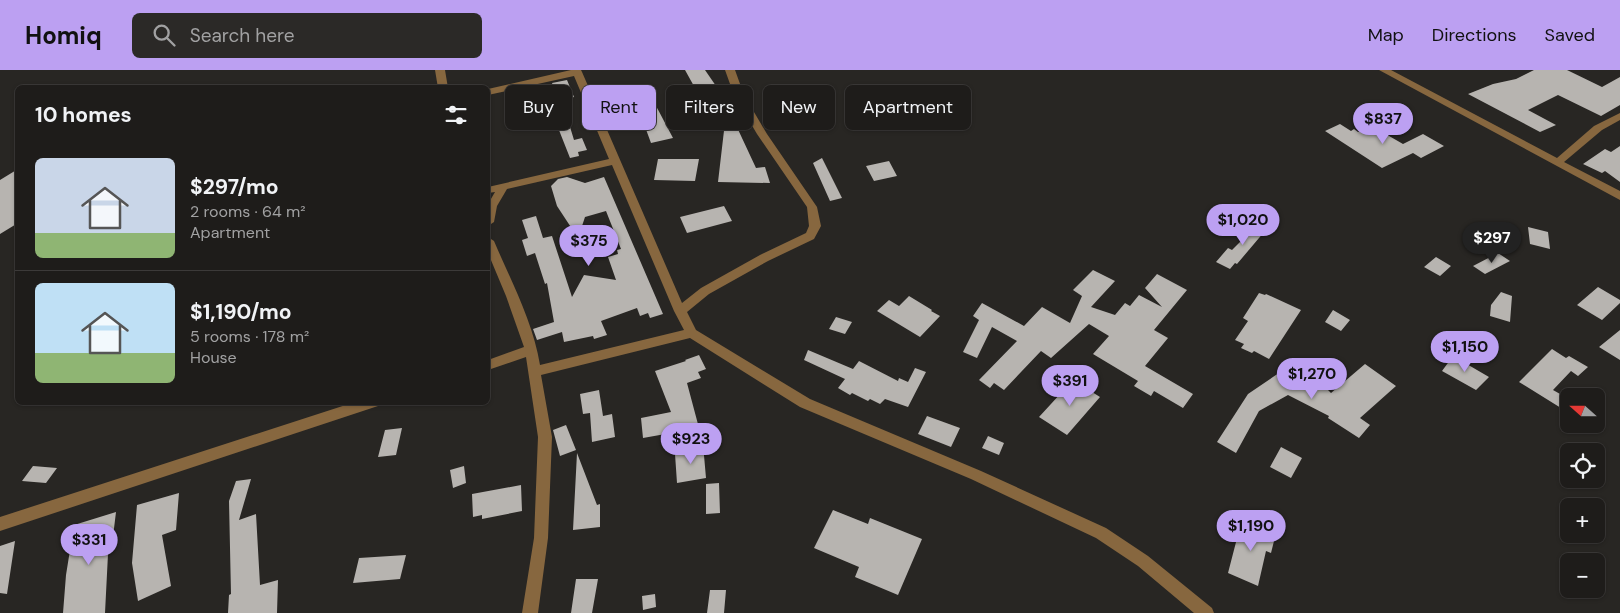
<!DOCTYPE html>
<html lang="en">
<head>
<meta charset="utf-8">
<style>
  body { margin:0; font-family:"DM Sans",sans-serif; background:#2b2927; color:#f1f3f6; height:100vh; display:flex; flex-direction:column; font-size:19px; white-space:nowrap }
  * { box-sizing:border-box; margin:0 }
  p { font-size:16px; color:#a1a1a2 }
  .icon { flex:none; width:28px; height:28px; fill:none; stroke:currentColor; stroke-width:2; stroke-linecap:round; stroke-linejoin:round }
  .map { position:relative; flex:1; overflow:hidden }
  .panel { position:absolute; left:15px; top:15px; width:475px; height:320px; display:flex; flex-direction:column; background:#1e1c1a; border-radius:8px; box-shadow:0 1px 4px #0004,0 0 0 1px #3c3a39 }
  .panel>* { flex:none }
  .guide { position:absolute; left:505px; top:15px; width:475px; height:45px; display:flex; gap:10px }
  .needle { width:32px; rotate:291deg }
  .tools { position:absolute; left:1560px; top:318px; display:grid; gap:10px }
  .tools a { display:grid; place-items:center; width:45px; height:45px; border-radius:8px; background:#1e1c1a; box-shadow:0 1px 4px #0004,0 0 0 1px #3c3a39; font-size:25px }
  .price { position:absolute; translate:-50% -42px; padding:0 11px; border-radius:18px; background:#bca0f2; color:#111; font-size:16px; line-height:32px; filter:drop-shadow(0 1px 2px #0008) }
  .price::after { content:''; position:absolute; left:50%; top:30px; width:15px; height:11px; margin-left:-8px; background:inherit; clip-path:polygon(0 0,100% 0,50% 100%) }
  .price.selected { background:#222; color:#fff }
  ul { padding:0; list-style:none }
  li { display:flex; align-items:center; gap:15px; height:125px; padding:0 20px }
  li+li { border-top:1px solid #3c3a39 }
  li span { display:grid; place-items:center; flex:none; width:140px; height:100px; border-radius:8px; color:#555 }
  li>.icon { margin-inline-start:auto }
  span .icon { width:60px; height:60px; fill:#fffc; stroke-width:1 }
  li b { font-size:21px }
  h2 { display:flex; justify-content:space-between; align-items:center; height:60px; padding:0 20px; font-size:21px }
  .tag { padding:0 18px; border-radius:8px; background:#1e1c1a; box-shadow:0 1px 4px #0004,0 0 0 1px #3c3a39; font-size:18px; line-height:45px }
  .tag.selected { background:#bca0f2; color:#111 }
  header { display:flex; align-items:center; gap:30px; box-sizing:border-box; height:70px; padding:0 25px; background:#bca0f2; color:#111 }
  header strong { font-size:24px }
  nav { display:flex; gap:28px; margin-inline-start:auto; font-size:18px }
  .search { width:350px; height:45px; background:#2b2927; display:flex; align-items:center; gap:12px; box-sizing:border-box; padding:0 18px; border-radius:8px; color:#a1a1a2; font-size:19px }
  .map>svg:first-child { display:block }
</style>
</head>
<body>
<header>
<strong>Homiq</strong>
<div class="search"><svg class="icon" aria-label="search" viewBox="0 0 24 24"><circle cx="10" cy="10" r="6"/><path d="M15 15l6 6"/></svg>Search here</div>
<nav><a>Map</a><a>Directions</a><a>Saved</a></nav>
</header>
<div class="map">
<svg width="1620" height="543" viewBox="0 0 1620 543">
  <rect width="100%" height="100%" fill="#282623"/>
  <path fill="#b7b4b0" d="M685 0H705L716 16 711 18 721 32 707 30 703 55 686 31 700 27Z
    M1534 0H1567L1602 17 1620 7V35L1601 46 1558 25 1528 40 1556 55 1540 62 1468 24 1493 14 1516 9Z
    M567 10 574 27 559 31 552 13Z
    M646 17 673 68 651 73 644 54 636 56 620 22Z
    M727 35 729 41 738 38 746 50 735 53 756 98 765 97 770 113 718 112Z
    M567 47 574 70 582 68 587 80 578 82 579 86 570 88 555 50Z
    M1340 54 1351 61 1354 59 1358 62 1370 55 1403 74 1423 64 1444 76 1421 88 1413 83 1382 98 1325 61Z
    M1620 76V112L1605 101 1602 103 1583 94 1605 79 1611 82Z
    M822 88 842 128 830 131 813 93Z
    M658 89H699L695 111 654 110Z
    M889 91 897 106 874 111 866 96Z
    M18 99V153L0 164V110Z
    M567 107 585 113 604 107 663 244 650 248 648 243 640 246 637 238 601 251 607 265 594 269 593 266 564 272 562 262 537 270 533 259 554 252 547 213 545 214 535 183 527 186 522 170 528 168 522 150 536 146 543 168 552 166 572 227 584 205 616 210 608 187 618 184 617 180 621 179 606 141 585 147 578 168 557 136 551 116 558 109Z
    M724 136 732 151 687 163 680 147Z
    M1263 149 1270 155 1237 194 1235 193 1230 199 1216 192 1228 178 1232 180Z
    M1528 157 1548 162 1550 179 1530 174Z
    M1498 183 1510 191 1485 204 1473 196Z
    M1436 187 1451 196 1440 206 1424 197Z
    M1093 200 1115 211 1091 237 1115 245 1125 233 1130 236 1139 225 1162 237 1145 218 1157 204 1187 220 1154 260 1168 268 1145 296 1193 324 1183 338 1154 321 1151 326 1134 316 1138 311 1093 284 1109 266 1089 254 1051 288 1041 281 1004 320 994 313 990 318 979 310 1017 271 992 257 977 288 963 282 979 250 973 246 982 233 1024 256 1042 237 1070 253 1082 226 1073 220Z
    M1598 217 1620 230V233L1602 250 1577 235Z
    M1501 222 1512 226 1510 252 1490 246 1491 235Z
    M1259 223 1265 225 1266 224 1301 240 1269 289 1254 281 1252 283 1241 278 1244 274 1235 270 1248 251 1243 248Z
    M909 226 932 240 931 241 940 246 920 267 877 241 889 230 899 236Z
    M1333 240 1350 250 1341 261 1325 252Z
    M836 247 852 252 845 264 829 259Z
    M1620 260V290L1599 277Z
    M1552 279 1566 288 1569 286 1588 297 1578 306 1571 301 1553 320 1569 329V343L1519 312Z
    M808 280 853 299 859 291 898 311 899 308 908 312 915 298 926 302 908 337 885 329 880 334 870 329 868 331 852 323 850 325 838 318 845 309 804 290Z
    M699 285 706 299 698 302 701 308 687 313 699 358 643 368 641 348 671 342 655 301 686 291 685 290Z
    M1453 286 1489 307 1476 320 1442 301Z
    M1298 290 1331 323 1365 294 1396 316 1360 348 1370 355 1359 368 1328 348 1329 346 1288 325 1259 341 1236 383 1217 372 1248 324Z
    M1073 310 1100 327 1067 365 1039 347Z
    M599 320 603 346 612 344 615 367 592 372 590 343 583 344 580 324Z
    M927 346 960 358 951 377 918 364Z
    M566 355 576 380 560 386 553 360Z
    M402 358 396 385 378 387 385 360Z
    M988 366 1004 373 999 385 982 378Z
    M703 374 706 408 677 413 675 384Z
    M1281 377 1302 388 1291 408 1270 397Z
    M577 383 597 435 600 434V457L573 460Z
    M33 396 57 398 46 413 22 411Z
    M464 396 466 413 453 418 450 400Z
    M251 409 239 450 256 444 260 515 278 510 277 543H228L229 525 231 524 229 431 236 411Z
    M719 413 720 443 706 444V414Z
    M521 415 522 441 482 449V445L473 447 472 424Z
    M179 423 176 460 162 465 171 516 138 531 132 493 137 435Z
    M833 440 868 454 870 448 922 469 898 525 855 507 859 497 814 478Z
    M116 442 111 483 108 484 105 543H63L66 505 74 455Z
    M1242 449 1276 463 1271 483 1266 481 1258 516 1228 503Z
    M15 471 7 524 0 523V476Z
    M406 485 400 509 353 513 359 488Z
    M576 509H598L592 543H571Z
    M710 520H726L724 543H707Z
    M655 524 656 537 643 540 642 526Z"/>
  <g fill="none" stroke-linecap="round" stroke-linejoin="round">
    <path fill="#87673f" fill-rule="evenodd" d="M435 0H445L448 18H438Z
      M571 0H581L582 2 682 233 701 218 760 185 806 163 809 156 807 137 757 64 734 25 725 0H735L744 25 767 64 817 137 821 156 814 169 768 191 709 224 687 242 696 260 810 329 981 401 1106 458 1148 486 1212 538 1214 543H1194L1138 496 1096 468 971 409 800 337 690 268 541 305 552 367 548 468 538 543H522L534 468 538 367 526 287 488 300V290L524 277 506 226 488 183V167L494 171C511 211 533 252 540 295L684 260 674 241 612 95 507 119 497 136 494 152 488 156V134L495 122 488 123V117L609 89 574 6 488 25V19Z
      M1379 0H1391L1557 88 1594 56 1620 43V50L1602 60 1564 92 1620 121V130Z
      M355 332H379L378 336 0 461V447Z"/>
  </g>
</svg>
<div class="tools">
<a><svg class="needle" viewBox="-14 -14 28 28"><path d="M0-13l5 13h-10z" fill="#e53935"/><path d="M0 13l5-13h-10z" fill="#a1a1a2"/></svg></a>
<a><svg class="icon" aria-label="locate" viewBox="0 0 24 24"><circle cx="12" cy="12" r="6"/><path d="M12 2v4M12 18v4M2 12h4M18 12h4"/></svg></a>
<a>+</a>
<a>−</a>
</div>
<b class="price" style="left:1383px;top:75px">$837</b>
<b class="price" style="left:1243px;top:176px">$1,020</b>
<b class="price selected" style="left:1492px;top:194px">$297</b>
<b class="price" style="left:589px;top:197px">$375</b>
<b class="price" style="left:1465px;top:303px">$1,150</b>
<b class="price" style="left:1312px;top:330px">$1,270</b>
<b class="price" style="left:1070px;top:337px">$391</b>
<b class="price" style="left:691px;top:395px">$923</b>
<b class="price" style="left:1251px;top:482px">$1,190</b>
<b class="price" style="left:89px;top:496px">$331</b>
<div class="guide">
<a class="tag">Buy</a>
<a class="tag selected">Rent</a>
<a class="tag">Filters</a>
<a class="tag">New</a>
<a class="tag">Apartment</a>
</div>
<section class="panel">
<h2>10 homes<svg class="icon" aria-label="filters" viewBox="0 0 24 24"><path d="M4 7h16M4 17h16"/><circle cx="9" cy="7" r="2"/><circle cx="15" cy="17" r="2"/></svg></h2>
<ul>
<li><span style="background:linear-gradient(#c9d6e8 75%,#8fb573 0)"><svg class="icon" aria-label="home" viewBox="0 0 24 24"><path d="M3 11l9-7 9 7M6 9v11h12V9"/></svg></span><div><b>$297/mo</b><p>2 rooms · 64 m²</p><p>Apartment</p></div></li>
<li><span style="background:linear-gradient(#bfe0f5 70%,#8fb573 0)"><svg class="icon" aria-label="home" viewBox="0 0 24 24"><path d="M3 11l9-7 9 7M6 9v11h12V9"/></svg></span><div><b>$1,190/mo</b><p>5 rooms · 178 m²</p><p>House</p></div></li>
</ul>
</section>
</div>
</body>
</html>
